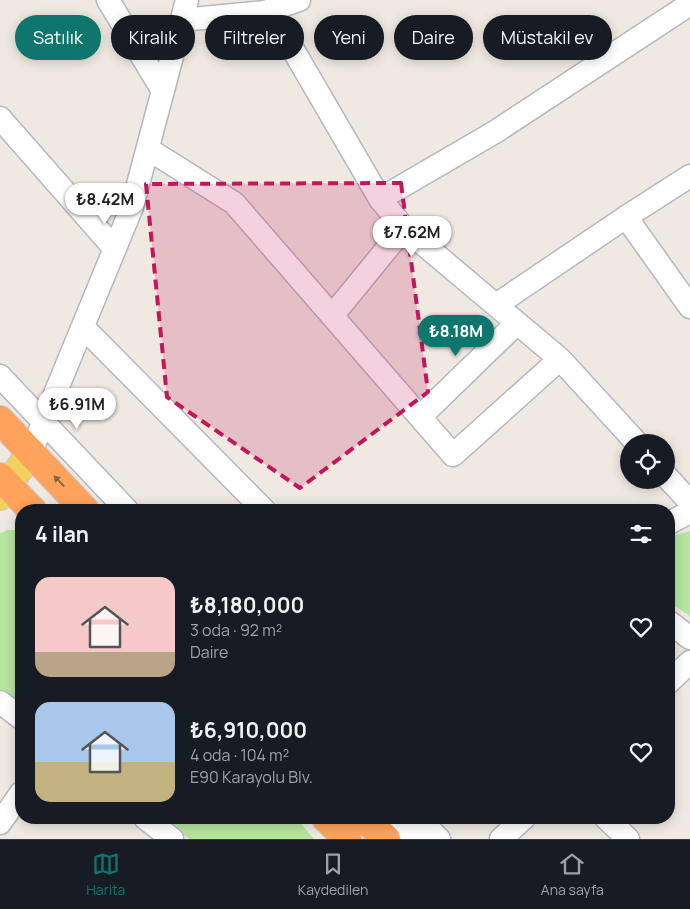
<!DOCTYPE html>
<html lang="tr">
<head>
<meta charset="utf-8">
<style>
  body { margin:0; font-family:Manrope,sans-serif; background:#242831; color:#f1f3f6; height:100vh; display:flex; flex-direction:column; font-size:19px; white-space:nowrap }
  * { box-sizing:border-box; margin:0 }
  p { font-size:16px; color:#9ea1a6 }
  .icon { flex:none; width:28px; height:28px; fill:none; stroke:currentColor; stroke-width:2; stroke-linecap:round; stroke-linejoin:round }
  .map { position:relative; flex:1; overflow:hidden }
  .side { position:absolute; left:15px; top:504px; width:660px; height:320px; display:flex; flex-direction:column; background:#171b24; border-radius:20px; box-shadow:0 2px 12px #0003 }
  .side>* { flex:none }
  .top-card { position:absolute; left:15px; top:15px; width:660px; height:45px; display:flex; gap:10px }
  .buttons { position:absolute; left:620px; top:434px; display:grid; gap:10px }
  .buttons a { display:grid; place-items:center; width:55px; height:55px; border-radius:50%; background:#171b24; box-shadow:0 2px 12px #0003; font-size:25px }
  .price { position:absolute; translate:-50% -42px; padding:0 11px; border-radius:18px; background:#fff; color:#222; font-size:16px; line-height:32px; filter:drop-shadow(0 1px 2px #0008) }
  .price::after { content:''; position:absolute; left:50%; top:30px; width:15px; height:11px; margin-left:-8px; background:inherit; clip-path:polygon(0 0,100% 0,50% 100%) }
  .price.selected { background:#0f766e; color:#fff }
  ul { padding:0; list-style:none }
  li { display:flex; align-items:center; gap:15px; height:125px; padding:0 20px }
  li span { display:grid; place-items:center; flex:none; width:140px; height:100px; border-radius:15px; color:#555 }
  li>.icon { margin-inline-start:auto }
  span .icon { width:60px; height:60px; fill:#fffc; stroke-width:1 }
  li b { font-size:21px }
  h2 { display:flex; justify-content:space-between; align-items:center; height:60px; padding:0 20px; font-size:21px }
  .pill { padding:0 18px; border-radius:22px; background:#171b24; box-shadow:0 2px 12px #0003; font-size:18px; line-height:45px }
  .pill.selected { background:#0f766e; color:#fff }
  .tabs { display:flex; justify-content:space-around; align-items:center; height:70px; border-top:1px solid #363941; background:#171b24; font-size:14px; color:#9ea1a6 }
  .tabs a { display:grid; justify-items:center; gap:2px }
  .tabs .selected { color:#0f766e }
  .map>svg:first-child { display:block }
</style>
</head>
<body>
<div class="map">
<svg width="690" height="839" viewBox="0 0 690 839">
  <rect width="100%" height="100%" fill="#efe9e1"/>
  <path fill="#b6e59e" d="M7 530H18L21 532V711L0 695V534Z
    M690 531V616L669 602V537Z
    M161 818H296L314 839H189Z"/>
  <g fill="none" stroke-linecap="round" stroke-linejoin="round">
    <g stroke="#b4b7c1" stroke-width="25">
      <path id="minor" d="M108 0 163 91
        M270 10 380 199 404 228 560 359 636 442
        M182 20 265 12 299 0
        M0 118 115 249
        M148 149 234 203 453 455 560 359
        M380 199 495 132 690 4
        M626 217 690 307
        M496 305 626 217 690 176
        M332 316 404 228
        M83 327 264 510
        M0 376 127 510
        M420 417 517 323
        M31 452 132 207 187 0
        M666 476 690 502
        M669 523 690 512
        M669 622 690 638
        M669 682 690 662
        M0 702 21 718
        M145 818 172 839
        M395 818 417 839
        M418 818 439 839
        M606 818 628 839
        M0 823 21 793
        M501 839 524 818"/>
    </g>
    <g stroke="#c9c9c9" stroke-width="30">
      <path id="major" d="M0 496 31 452"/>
    </g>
    <g stroke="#c9c9c9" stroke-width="30">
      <path id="highway" d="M0 420 85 510
        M0 477 32 510
        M326 818 347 839
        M364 818 386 839"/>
    </g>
    <use href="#minor" stroke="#fff" stroke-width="22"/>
    <use href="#major" stroke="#f2d163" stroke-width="28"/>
    <use href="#highway" stroke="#ffa35c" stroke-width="28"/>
  </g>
  <defs><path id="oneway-solid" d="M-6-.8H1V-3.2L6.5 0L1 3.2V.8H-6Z" transform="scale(1.25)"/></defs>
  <use fill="#8c6343" href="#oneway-solid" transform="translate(59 481) rotate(-134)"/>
  <path fill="#c2185b" fill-opacity="0.2" stroke="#c2185b" stroke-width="4" stroke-dasharray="10 6" stroke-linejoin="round" d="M401 183 428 392 300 488 167 397 146 184Z"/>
</svg>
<div class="buttons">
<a><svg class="icon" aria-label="locate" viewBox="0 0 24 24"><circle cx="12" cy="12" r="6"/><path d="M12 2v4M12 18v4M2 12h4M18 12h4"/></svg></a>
</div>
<b class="price" style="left:105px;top:225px">₺8.42M</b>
<b class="price" style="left:412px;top:258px">₺7.62M</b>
<b class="price selected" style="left:456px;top:357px">₺8.18M</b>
<b class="price" style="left:77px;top:430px">₺6.91M</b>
<div class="top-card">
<a class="pill selected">Satılık</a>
<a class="pill">Kiralık</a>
<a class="pill">Filtreler</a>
<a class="pill">Yeni</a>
<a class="pill">Daire</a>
<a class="pill">Müstakil ev</a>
</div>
<section class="side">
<h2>4 ilan<svg class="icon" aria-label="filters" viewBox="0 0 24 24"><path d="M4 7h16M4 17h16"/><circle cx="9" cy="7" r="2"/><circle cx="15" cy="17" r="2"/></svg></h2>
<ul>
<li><span style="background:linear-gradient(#f6c9c9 75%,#b9a48a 0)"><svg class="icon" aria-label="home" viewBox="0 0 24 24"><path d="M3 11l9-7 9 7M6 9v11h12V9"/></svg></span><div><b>₺8,180,000</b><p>3 oda · 92 m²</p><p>Daire</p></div><svg class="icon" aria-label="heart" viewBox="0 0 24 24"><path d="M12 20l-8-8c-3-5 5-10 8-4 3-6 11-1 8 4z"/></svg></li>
<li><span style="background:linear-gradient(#a9c7e8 60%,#c2b280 0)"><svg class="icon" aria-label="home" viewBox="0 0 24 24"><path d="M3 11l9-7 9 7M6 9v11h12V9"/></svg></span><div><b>₺6,910,000</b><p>4 oda · 104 m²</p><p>E90 Karayolu Blv.</p></div><svg class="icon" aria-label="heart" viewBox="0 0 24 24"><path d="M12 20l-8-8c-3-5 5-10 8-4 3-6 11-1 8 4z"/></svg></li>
</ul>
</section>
</div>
<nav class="tabs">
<a class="selected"><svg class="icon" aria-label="map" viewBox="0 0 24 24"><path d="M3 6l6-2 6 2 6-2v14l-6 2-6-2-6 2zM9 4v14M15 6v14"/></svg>Harita</a>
<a><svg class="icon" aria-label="saved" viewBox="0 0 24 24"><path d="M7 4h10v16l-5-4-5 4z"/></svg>Kaydedilen</a>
<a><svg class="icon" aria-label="home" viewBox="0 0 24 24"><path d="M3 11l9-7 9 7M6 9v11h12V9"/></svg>Ana sayfa</a>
</nav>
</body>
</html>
